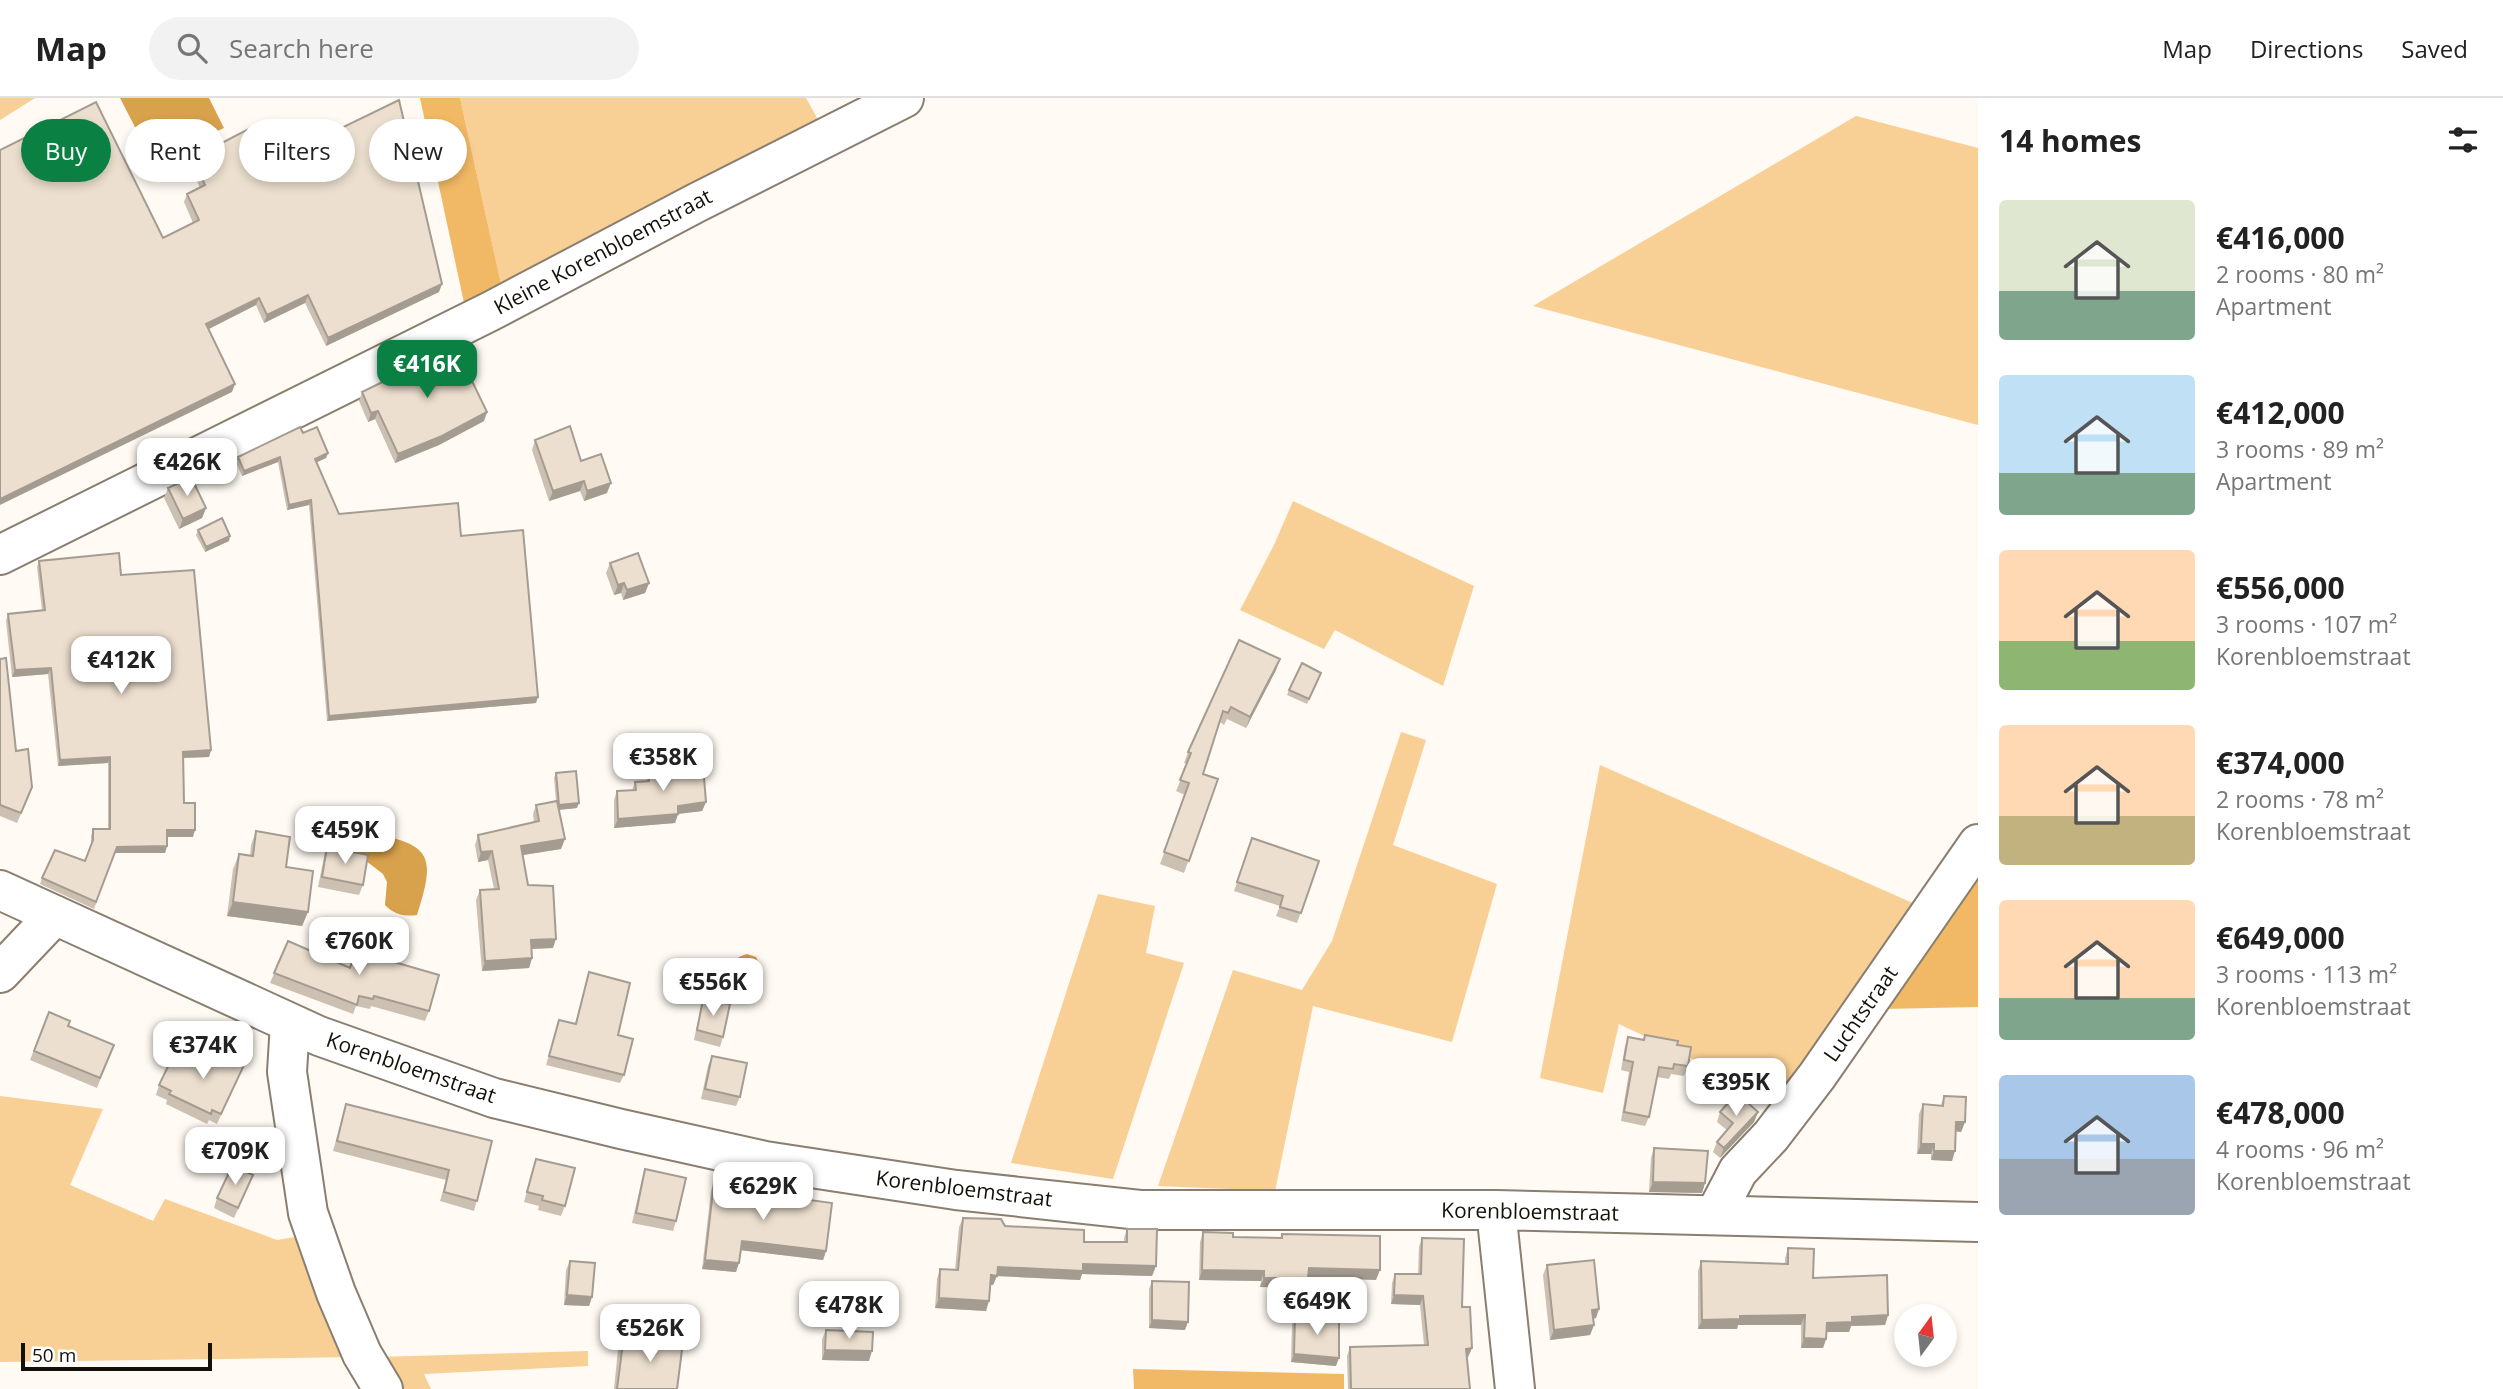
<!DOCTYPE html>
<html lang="en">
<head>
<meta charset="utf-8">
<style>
  body { margin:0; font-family:"Open Sans",sans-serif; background:#f2f2f2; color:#222; height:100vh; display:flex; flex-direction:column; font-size:26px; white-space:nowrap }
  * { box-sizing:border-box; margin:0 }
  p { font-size:23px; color:#767676 }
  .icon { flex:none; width:38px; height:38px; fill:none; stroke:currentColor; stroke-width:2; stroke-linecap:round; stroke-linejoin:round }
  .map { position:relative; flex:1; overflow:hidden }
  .side { display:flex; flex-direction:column; background:#fff; width:525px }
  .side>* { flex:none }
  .guide { position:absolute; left:21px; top:21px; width:665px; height:63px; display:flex; gap:14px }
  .needle { width:46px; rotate:15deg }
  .fabs { position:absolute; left:1894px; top:1206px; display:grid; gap:14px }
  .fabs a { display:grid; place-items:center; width:63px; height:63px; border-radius:50%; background:#fff; box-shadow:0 4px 10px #0003; font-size:35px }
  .scale { position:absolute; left:21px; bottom:18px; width:191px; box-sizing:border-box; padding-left:7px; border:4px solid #14100a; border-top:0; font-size:19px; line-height:24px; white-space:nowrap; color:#14100a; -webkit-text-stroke:5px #fff; paint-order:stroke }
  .price { position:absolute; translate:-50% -60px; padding:0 16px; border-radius:14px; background:#fff; color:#222; font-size:23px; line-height:46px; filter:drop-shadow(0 2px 4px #0008) }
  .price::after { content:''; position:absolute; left:50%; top:42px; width:21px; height:16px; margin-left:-10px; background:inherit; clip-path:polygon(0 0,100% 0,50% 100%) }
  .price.selected { background:#0b8043; color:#fff }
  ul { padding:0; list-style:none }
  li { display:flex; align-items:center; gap:21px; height:175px; padding:0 21px }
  li span { display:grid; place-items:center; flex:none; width:196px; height:140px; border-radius:7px; color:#555 }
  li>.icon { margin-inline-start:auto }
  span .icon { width:84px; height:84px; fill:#fffc; stroke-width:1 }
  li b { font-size:30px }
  h2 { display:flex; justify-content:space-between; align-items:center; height:84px; padding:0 21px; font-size:30px }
  .tag { padding:0 24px; border-radius:32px; background:#fff; box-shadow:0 4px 10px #0003; font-size:24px; line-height:63px }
  .tag.selected { background:#0b8043; color:#fff }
  header { display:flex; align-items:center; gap:42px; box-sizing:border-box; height:98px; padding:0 35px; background:#fff; border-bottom:2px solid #e0e0e0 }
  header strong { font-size:33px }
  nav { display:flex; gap:38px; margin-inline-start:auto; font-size:24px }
  .search { width:490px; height:63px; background:#f2f2f2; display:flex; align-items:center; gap:18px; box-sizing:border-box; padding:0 24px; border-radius:38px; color:#767676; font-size:26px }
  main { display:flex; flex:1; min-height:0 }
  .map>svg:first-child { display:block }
</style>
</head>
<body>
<header>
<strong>Map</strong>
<div class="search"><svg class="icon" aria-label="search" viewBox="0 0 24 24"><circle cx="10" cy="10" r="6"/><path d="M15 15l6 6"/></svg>Search here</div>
<nav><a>Map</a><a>Directions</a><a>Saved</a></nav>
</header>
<main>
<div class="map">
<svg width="1978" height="1291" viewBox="0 0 1978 1291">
  <rect width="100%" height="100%" fill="#fffaf3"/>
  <path fill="#f8cf94" d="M0 0H35L0 22Z
    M460 0H806L821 27 503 195Z
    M1856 18 1978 50V327L1533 208Z
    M1293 403 1474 488 1443 588 1335 532 1324 551 1240 512 1274 447Z
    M1401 634 1426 642 1393 747 1497 786 1452 944 1313 908 1275 1093 1158 1088 1233 872 1302 892 1332 843Z
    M1600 667 1924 810 1788 1006 1619 926 1603 995 1540 980Z
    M1098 796 1155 808 1146 855 1184 865 1113 1081 1011 1065Z
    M0 998 103 1011 70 1087 153 1123 165 1101 277 1142 307 1137 354 1259 0 1264Z
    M588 1253V1268L424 1276 431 1291H400L377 1259Z"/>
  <path fill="#f1b965" d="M420 0H460L503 195 466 214Z
    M1978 774V909L1883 911Z
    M1133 1271 1344 1276V1291H1134Z"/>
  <path fill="#d8a14c" d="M120 0H209L224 30 152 62Z
    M368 734C430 747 437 755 417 817 405 819 393 816 385 807L387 784 383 776 357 756Z
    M747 856 756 859 763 873 753 884 749 895 734 902C708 891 727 861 747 856Z"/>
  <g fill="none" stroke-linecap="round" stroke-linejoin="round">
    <g stroke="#897e6f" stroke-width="42">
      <path id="minor" d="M0 457 491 213 696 105 904 0
        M0 792 319 938 494 1000 621 1031 765 1063 956 1092 1140 1112H1496L1978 1124
        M0 875 55 817
        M290 925 287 974 308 1115 336 1195 362 1256 383 1291
        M1496 1112 1515 1291
        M1715 1117 1738 1073 1771 1038 1817 978 1978 746"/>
    </g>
    <use href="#minor" stroke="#fff" stroke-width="38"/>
  </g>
  <path fill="#cbc0b2" d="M260 34 269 52 319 41 439 194 326 248 305 205 264 225 256 207 208 231 232 294 163 140 193 125 184 104 187 96 200 90 190 67 193 60Z
    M475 279 473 285 487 314 484 323 439 347 395 365 375 321 368 324 359 303 362 294Z
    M303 335 328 355 326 360 317 364 339 416 461 438 536 605 327 623 309 407 287 412 278 364 242 378 236 364 238 359Z
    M535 342 581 363 607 395 584 403 580 393 549 403 532 352Z
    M168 390 206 410 202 420 179 431 164 400Z
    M198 432 229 443 205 454 196 437Z
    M39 463 121 477 211 652 209 659 184 660V705L193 739H167V748L165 755H114L94 811 40 786 42 780 85 763 91 748V738L93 731H108V665L58 668 48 576 12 579 6 523 8 516 42 512 37 469Z
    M610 465 649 485 645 495 623 502 621 495 614 497 606 475Z
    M1239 542 1276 572 1246 630 1227 621 1224 627 1220 624 1203 676 1218 681 1184 775 1160 766 1185 697 1176 693 1187 666 1184 665 1188 654Z
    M0 561 16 653 29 698 17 725 0 718Z
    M1319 580 1307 606 1287 597 1289 592Z
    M649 672 706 704 702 713 678 716 675 725 614 730V702L617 693 632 692 635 684 646 683Z
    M556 675 577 710 559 712 561 751 522 757 528 787 553 850 532 851V860L529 870 482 873 476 802 480 792 494 791 488 762 478 764 475 747 478 737 534 724 533 716 536 707 556 703 554 680Z
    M256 733 286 769 308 814 302 828 227 818 233 771 239 756 250 758 251 747Z
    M1252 740 1319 763 1297 825 1276 818 1280 808 1234 793Z
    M327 749 363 787 359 797 318 789 324 759Z
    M288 843 429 913 425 923 371 908 370 911 356 908 353 916 270 885Z
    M589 874 618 937 624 977 620 985 546 967 559 922 575 926Z
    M703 902 723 939 720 949 694 942 700 912Z
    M49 914 68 928 114 947 97 990 30 962Z
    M1645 937 1677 947 1688 968 1684 978 1671 976 1669 981 1657 979 1649 1019 1645 1028 1621 1023 1629 974 1621 972 1625 948 1628 939 1643 942Z
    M712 958 740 999 736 1008 701 1001 708 968Z
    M245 965 217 1026 209 1022 207 1026 166 1006 167 1002 156 997 159 987 185 968Z
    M1944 998 1965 1024 1961 1034 1956 1033 1952 1063 1931 1062V1056H1917L1919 1016 1923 1006 1941 1007Z
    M346 1006 492 1043 474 1113 440 1103 446 1082 333 1053Z
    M1720 1014H1758L1754 1024 1720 1060 1713 1054 1717 1044 1727 1032 1717 1024Z
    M1654 1050 1705 1085 1702 1095 1649 1094 1651 1060Z
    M536 1061 565 1108 561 1118 538 1112 539 1108 524 1104Z
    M645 1071 676 1123 673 1133 632 1125 642 1081Z
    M714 1084 759 1095 826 1153 823 1162 741 1152 736 1174 702 1171 711 1093Z
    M249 1087 234 1120 214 1110 217 1100Z
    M963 1120 1084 1144H1124V1140L1127 1131 1156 1168 1152 1178 1082 1176 1080 1182 997 1178 993 1187H991L986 1213 935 1210 937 1181 940 1171 955 1172 959 1129Z
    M1203 1134 1233 1139 1281 1140 1282 1136 1376 1182 1308 1179 1305 1190 1260 1189 1261 1183 1199 1182 1200 1144Z
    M1422 1140 1462 1209 1472 1250 1468 1259H1467L1470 1291H1348L1347 1258 1350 1249 1424 1247 1420 1207 1391 1206 1392 1185 1395 1176H1418L1419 1149Z
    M1788 1150 1813 1180 1888 1217 1885 1227 1851 1228 1849 1234H1826V1241L1823 1250H1801V1227H1738L1737 1231H1698V1173L1701 1163 1785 1166V1160Z
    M570 1163 592 1199 589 1208 564 1207 566 1172Z
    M1547 1167 1596 1220 1593 1221 1594 1227 1590 1237 1550 1242 1543 1177Z
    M1152 1183 1185 1232 1149 1230V1191Z
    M1295 1219 1336 1268 1291 1264 1292 1227Z
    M826 1232 869 1263 822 1262V1241Z
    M624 1237 677 1291H614L618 1251Z"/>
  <path fill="#a59c91" d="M442 186 439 194 326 248 328 240Z
    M308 197 305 205 264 225 267 217Z
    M259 200 256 207 203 234 206 226Z
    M235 286 232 294 0 407V401Z
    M378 313 375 321 368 324 371 315Z
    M487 314 484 323 439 347 395 365 398 356Z
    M328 355 326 360 313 366 315 361Z
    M280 359 278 364 242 378 244 373Z
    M584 383 580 393 549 403 553 393Z
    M611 385 607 395 584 403 587 393Z
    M311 402 309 407 287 412 289 407Z
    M206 410 202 420 179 431 183 421Z
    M230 438 229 443 205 454 206 449Z
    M624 485 621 495 614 497 618 487Z
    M649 485 645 495 623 502 627 492Z
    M1280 561 1276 572 1246 630 1250 619Z
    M51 570 48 576 12 579 15 572Z
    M538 599 536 605 327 623 329 618Z
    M211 652 209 659 181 660 183 654Z
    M110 659 108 665 58 668 60 662Z
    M706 704 702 713 677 716H678L675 725 614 730 618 721 678 708Z
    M579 705 577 710 557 712 559 707Z
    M167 732H195L193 739H165Z
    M565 741 561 751 517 758 521 748Z
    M167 748 165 755H114L117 749Z
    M492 753 488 762 478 764 481 754Z
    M233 804 308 814 302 828 227 818Z
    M556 841 553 850 527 851 531 842Z
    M532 860 529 870 482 873 485 863Z
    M1758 1014 1754 1024 1720 1060 1724 1050Z
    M1956 1024H1965L1961 1034 1952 1033Z
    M1921 1046H1934L1931 1056H1917Z
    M1934 1053H1955L1952 1063 1931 1062Z
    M1653 1084 1705 1085 1702 1095 1649 1094Z
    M742 1143 826 1153 823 1162 739 1152Z
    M705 1162 739 1165 736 1174 702 1171Z
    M1083 1166 1156 1168 1152 1178 1082 1176 1080 1182 997 1178 993 1187H988L991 1177 998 1169Z
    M1309 1170 1380 1172 1376 1182 1305 1179Z
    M1202 1172 1264 1173 1261 1183 1199 1182Z
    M1264 1180H1308L1305 1190 1260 1189Z
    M567 1197 592 1199 589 1208 564 1207Z
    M1394 1197 1423 1198 1420 1207 1391 1206Z
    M939 1200 989 1203 986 1213 935 1210Z
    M1599 1211 1596 1220 1588 1221 1592 1212Z
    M1805 1217 1801 1227H1738L1737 1231H1698L1702 1222 1740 1218Z
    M1888 1217 1885 1227 1851 1228 1849 1234H1823L1827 1225 1852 1219Z
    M1152 1222 1188 1224 1185 1232 1149 1230Z
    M1594 1227 1590 1237 1550 1242 1554 1232Z
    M1804 1240 1826 1241 1823 1250H1801Z
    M1472 1250 1468 1259H1463L1466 1251Z
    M825 1252 872 1253 869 1263 822 1262Z
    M1294 1256 1339 1260 1336 1268 1291 1264Z"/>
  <path fill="#ecdfcf" stroke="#a59c91" stroke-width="2" d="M399 2 442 186 328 240 308 197 267 217 259 200 206 226 235 286 0 401V52L96 4 163 140 199 122 187 96 205 87 193 60 260 25V34L269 52 315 31 319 41Z
    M465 250 475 279 471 281 487 314 442 338 398 356 378 313 371 315 362 294 421 265Z
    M570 328 581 363 601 356 611 385 587 393 584 383 553 393 535 342Z
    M300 329 303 335 317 329 328 355 315 361 339 416 458 405 461 438 523 432 538 599 329 618 311 402 289 407 280 359 244 373 238 359Z
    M191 379 206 410 183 421 168 390Z
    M222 420 230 438 206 449 198 432Z
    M119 455 121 477 194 472 211 652 183 654 184 705H195V732H167V748L117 749 96 804 42 780 55 752 85 763 93 742V731H110V659L60 662 51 570 15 572 8 516 45 512 39 463Z
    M638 455 649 485 627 492 624 485 618 487 610 465Z
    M1239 542 1280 561 1250 619 1231 609 1228 615 1223 613 1203 676 1218 681 1189 763 1164 754 1189 685 1180 682 1191 655 1188 654Z
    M6 560 16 653 28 651 32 689 21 715 0 707V561Z
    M1302 565 1321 575 1309 601 1289 592Z
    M703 668 706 704 678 708V716L618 721 617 693 636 692 635 684 649 683V672Z
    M576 673 579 705 559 707 556 675Z
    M557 703 565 741 521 748 528 787 553 788 556 841 531 842 532 860 485 863 480 792 499 791 492 753 481 754 478 737 539 723 536 707Z
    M256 733 290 739 286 769 313 773 308 814 233 804 239 756 253 758Z
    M1252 740 1319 763 1301 815 1280 809 1283 798 1237 784Z
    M327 749 368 757 363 787 322 779Z
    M288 843 350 870 356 853 439 877 429 913 374 898 373 901 359 898 357 907 274 875Z
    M589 874 630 885 618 937 633 941 624 977 549 958 559 922 576 926Z
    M703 902 730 906 723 939 697 932Z
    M49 914 70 923 68 928 114 947 100 980 34 953Z
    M1645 937 1678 943 1677 947 1691 949 1688 968 1674 966 1673 971 1659 969 1649 1019 1624 1014 1633 964 1624 962 1628 939 1644 942Z
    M192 954 216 966 222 954 245 965 221 1016 212 1012 211 1016 169 996 171 993 159 987 171 962 185 968Z
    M712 958 747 965 740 999 705 991Z
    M1737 995 1758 1014 1724 1050 1717 1044 1733 1025 1720 1014Z
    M1944 998 1966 999 1965 1024H1956L1955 1053H1934V1046H1921L1923 1006 1943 1008Z
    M346 1006 492 1043 477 1103 444 1094 449 1072 337 1043Z
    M1654 1050 1708 1053 1705 1085 1653 1084Z
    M536 1061 575 1070 565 1108 542 1102 543 1098 527 1094Z
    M232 1068 253 1077 238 1110 217 1100Z
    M645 1071 686 1080 676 1123 636 1115Z
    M714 1084 760 1088 759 1095 832 1105 826 1153 742 1143 739 1165 705 1162Z
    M963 1120 1001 1121 1005 1128 1084 1132V1144H1127V1131H1157L1156 1168 1083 1166V1173L998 1169 997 1178 991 1177 989 1203 939 1200 940 1171 958 1172Z
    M1203 1134 1233 1135V1139L1282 1140V1136L1380 1138V1172L1309 1170 1308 1180H1264V1173L1202 1172Z
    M1422 1140 1464 1141 1462 1209H1470L1472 1250 1466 1251 1470 1291H1351L1350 1249 1428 1247 1423 1198 1394 1197 1395 1176H1421Z
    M1788 1150 1814 1151 1813 1180 1887 1177 1888 1217 1852 1219V1224L1827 1225 1826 1241 1804 1240 1805 1217 1740 1218V1221L1702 1222 1701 1163 1788 1166Z
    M1594 1162 1599 1211 1592 1212 1594 1227 1554 1232 1547 1167Z
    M570 1163 595 1165 592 1199 567 1197Z
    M1152 1183 1189 1184 1188 1224 1152 1222Z
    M1295 1219H1339V1260L1294 1256Z
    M826 1232 873 1234 872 1253 825 1252Z
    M624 1237 683 1244 677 1291H617Z"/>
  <g text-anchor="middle" stroke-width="6" stroke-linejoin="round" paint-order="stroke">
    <g font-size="21" fill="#14100a" stroke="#fff">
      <text transform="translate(603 154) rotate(-28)" y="7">Kleine Korenbloemstraat</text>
      <text transform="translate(1861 916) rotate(-55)" y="7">Luchtstraat</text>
      <text transform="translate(411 970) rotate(19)" y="7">Korenbloemstraat</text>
      <text transform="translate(964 1091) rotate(7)" y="7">Korenbloemstraat</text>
      <text transform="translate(1530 1114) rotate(1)" y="7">Korenbloemstraat</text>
    </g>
  </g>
</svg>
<div class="fabs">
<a><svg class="needle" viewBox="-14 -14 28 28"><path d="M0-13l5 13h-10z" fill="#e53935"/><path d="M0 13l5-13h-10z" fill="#767676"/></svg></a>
</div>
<div class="scale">50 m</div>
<b class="price selected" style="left:427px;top:302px">€416K</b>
<b class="price" style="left:187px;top:400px">€426K</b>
<b class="price" style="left:121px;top:598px">€412K</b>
<b class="price" style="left:663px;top:695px">€358K</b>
<b class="price" style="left:345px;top:768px">€459K</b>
<b class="price" style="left:359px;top:879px">€760K</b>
<b class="price" style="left:713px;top:920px">€556K</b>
<b class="price" style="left:203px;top:983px">€374K</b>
<b class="price" style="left:1736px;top:1020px">€395K</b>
<b class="price" style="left:235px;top:1089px">€709K</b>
<b class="price" style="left:763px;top:1124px">€629K</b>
<b class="price" style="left:1317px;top:1239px">€649K</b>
<b class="price" style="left:849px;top:1243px">€478K</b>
<b class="price" style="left:650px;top:1266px">€526K</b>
<div class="guide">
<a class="tag selected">Buy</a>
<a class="tag">Rent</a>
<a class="tag">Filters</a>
<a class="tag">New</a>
</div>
</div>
<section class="side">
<h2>14 homes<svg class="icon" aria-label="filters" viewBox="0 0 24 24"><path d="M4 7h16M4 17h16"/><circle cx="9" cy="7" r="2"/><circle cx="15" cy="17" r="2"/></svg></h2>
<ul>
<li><span style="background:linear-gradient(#dfe7d0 65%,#7fa58c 0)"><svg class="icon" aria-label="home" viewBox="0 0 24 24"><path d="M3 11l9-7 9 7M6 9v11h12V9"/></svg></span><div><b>€416,000</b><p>2 rooms · 80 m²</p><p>Apartment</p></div></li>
<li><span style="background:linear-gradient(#bfe0f5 70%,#7fa58c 0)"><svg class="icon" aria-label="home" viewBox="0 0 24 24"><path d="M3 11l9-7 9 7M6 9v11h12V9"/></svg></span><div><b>€412,000</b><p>3 rooms · 89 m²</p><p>Apartment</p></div></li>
<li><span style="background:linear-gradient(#ffd9b3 65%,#8fb573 0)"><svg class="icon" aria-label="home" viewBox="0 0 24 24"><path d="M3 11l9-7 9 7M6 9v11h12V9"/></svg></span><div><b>€556,000</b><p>3 rooms · 107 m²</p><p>Korenbloemstraat</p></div></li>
<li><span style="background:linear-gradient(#ffd9b3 65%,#c2b280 0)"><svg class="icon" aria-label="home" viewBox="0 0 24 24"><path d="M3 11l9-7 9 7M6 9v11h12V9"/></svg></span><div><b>€374,000</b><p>2 rooms · 78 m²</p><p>Korenbloemstraat</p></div></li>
<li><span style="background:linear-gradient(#ffd9b3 70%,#7fa58c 0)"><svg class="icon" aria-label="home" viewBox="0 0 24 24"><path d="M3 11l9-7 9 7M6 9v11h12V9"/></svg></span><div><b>€649,000</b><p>3 rooms · 113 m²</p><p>Korenbloemstraat</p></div></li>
<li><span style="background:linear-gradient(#a9c7e8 60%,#9aa5b1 0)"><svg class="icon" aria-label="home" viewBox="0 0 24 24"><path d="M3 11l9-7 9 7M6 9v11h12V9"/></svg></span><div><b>€478,000</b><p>4 rooms · 96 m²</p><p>Korenbloemstraat</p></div></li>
</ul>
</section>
</main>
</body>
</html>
